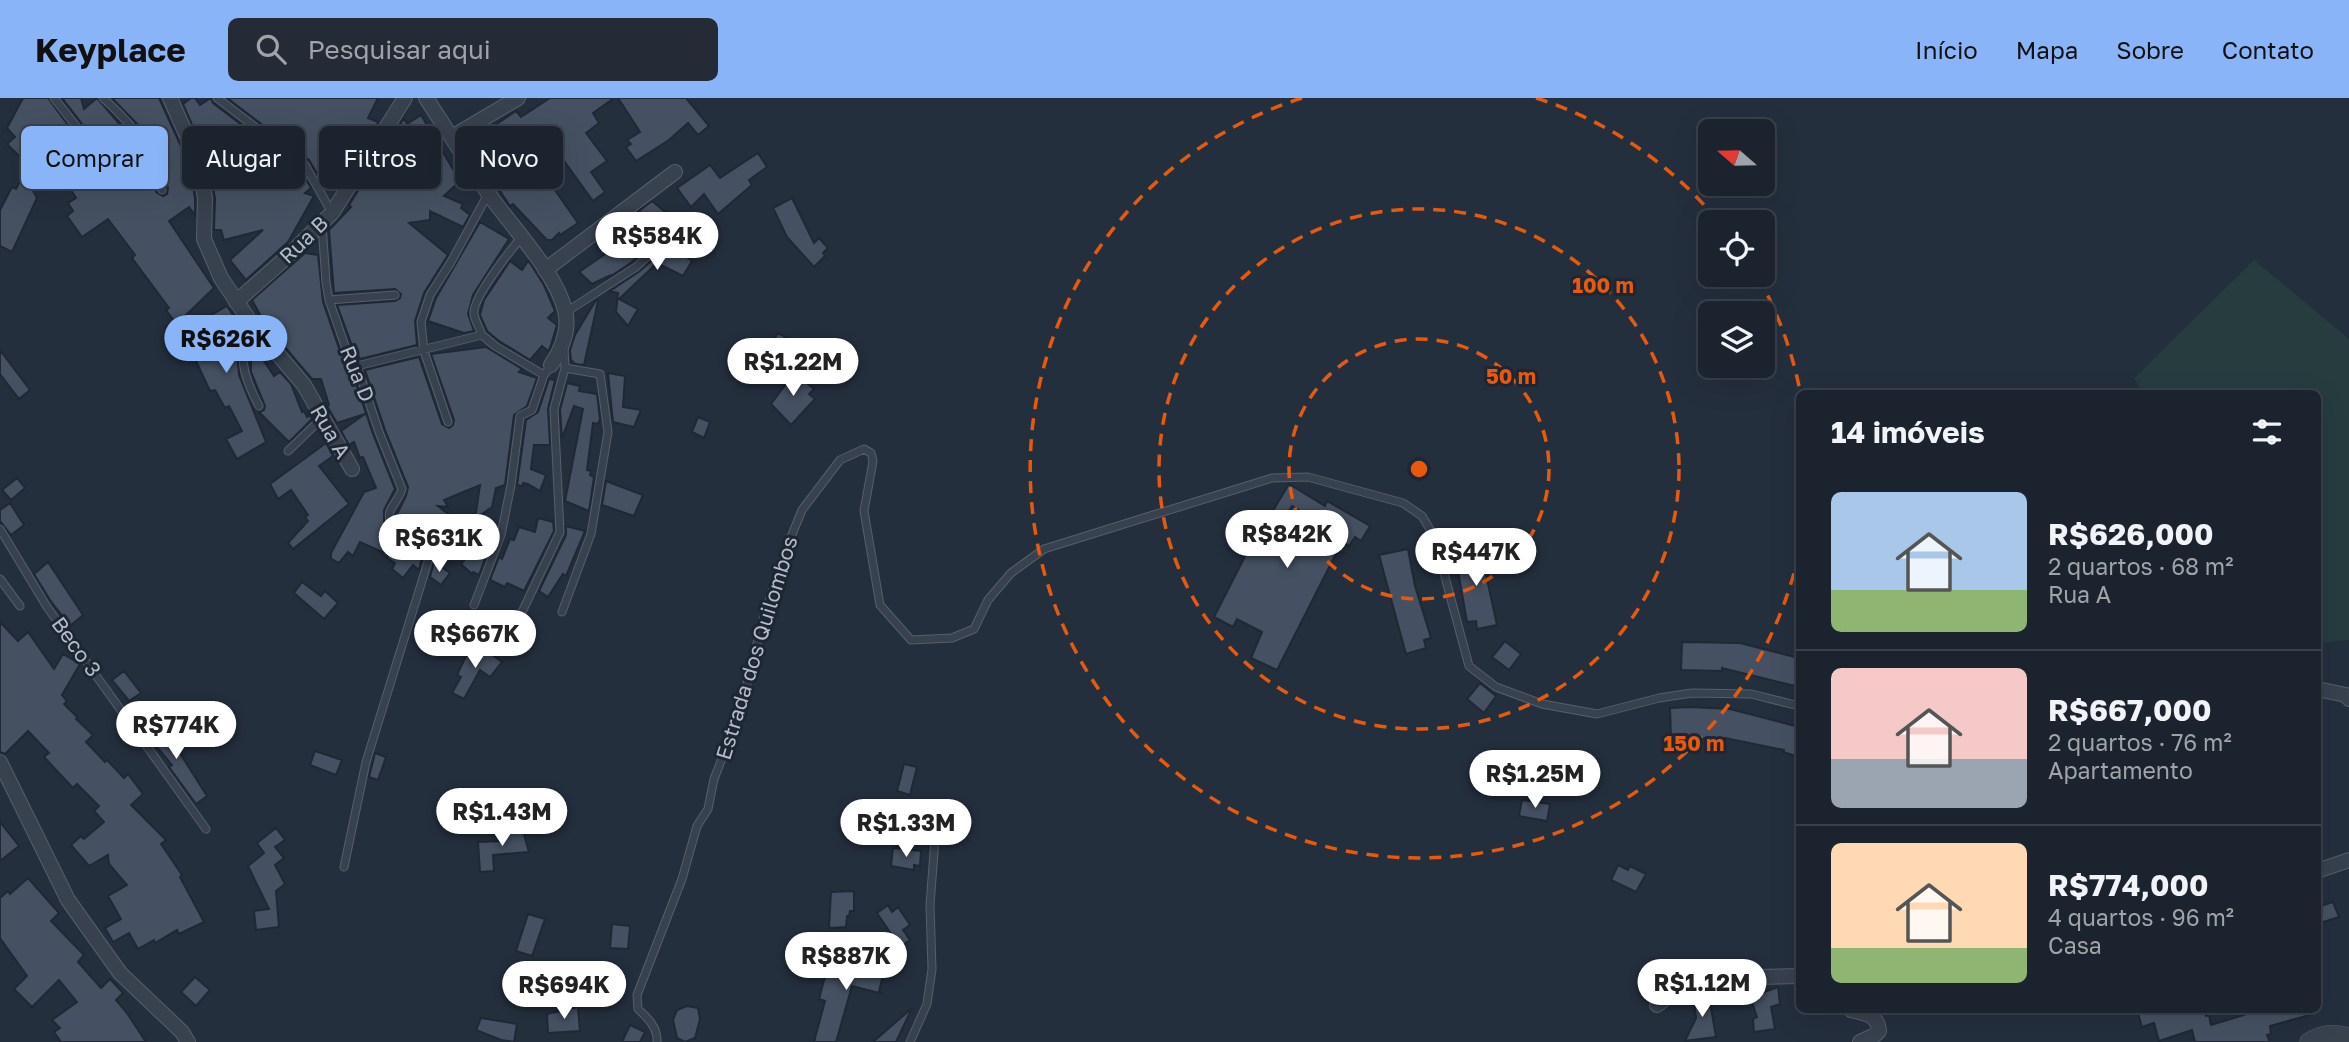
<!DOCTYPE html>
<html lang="pt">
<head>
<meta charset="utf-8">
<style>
  body { margin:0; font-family:"Golos Text",sans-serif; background:#242b36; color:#f1f3f6; height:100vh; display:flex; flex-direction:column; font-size:26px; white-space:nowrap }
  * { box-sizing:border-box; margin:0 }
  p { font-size:23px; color:#a0a4aa }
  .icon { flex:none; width:38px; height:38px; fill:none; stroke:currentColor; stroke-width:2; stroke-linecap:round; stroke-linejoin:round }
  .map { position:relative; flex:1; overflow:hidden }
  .drawer { position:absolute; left:1796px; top:292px; width:525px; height:623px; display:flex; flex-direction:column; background:#1b232e; border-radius:10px; box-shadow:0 7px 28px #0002,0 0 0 2px #39404a }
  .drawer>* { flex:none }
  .top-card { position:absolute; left:21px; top:28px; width:665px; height:63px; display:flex; gap:14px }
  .needle { width:46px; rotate:290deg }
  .fabs { position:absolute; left:1698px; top:21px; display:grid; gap:14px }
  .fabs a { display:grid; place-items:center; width:77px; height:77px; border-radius:10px; background:#1b232e; box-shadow:0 7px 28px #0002,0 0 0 2px #39404a; font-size:35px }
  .price { position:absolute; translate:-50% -60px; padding:0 16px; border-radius:24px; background:#fff; color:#222; font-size:23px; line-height:46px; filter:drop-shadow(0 2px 4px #0008) }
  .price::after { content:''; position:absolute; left:50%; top:42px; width:21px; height:16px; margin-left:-10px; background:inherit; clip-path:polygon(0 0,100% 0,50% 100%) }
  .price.selected { background:#8ab4f8; color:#111 }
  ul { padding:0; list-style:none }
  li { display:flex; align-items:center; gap:21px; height:175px; padding:0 35px }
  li+li { border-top:2px solid #39404a }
  li span { display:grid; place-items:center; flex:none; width:196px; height:140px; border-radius:10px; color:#555 }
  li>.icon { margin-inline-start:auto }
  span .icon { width:84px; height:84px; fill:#fffc; stroke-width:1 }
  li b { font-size:30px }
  h2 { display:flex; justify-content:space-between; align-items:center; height:84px; padding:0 35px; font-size:30px }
  .chip { padding:0 24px; border-radius:10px; background:#1b232e; box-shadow:0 7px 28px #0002,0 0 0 2px #39404a; font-size:24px; line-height:63px }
  .chip.selected { background:#8ab4f8; color:#111 }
  header { display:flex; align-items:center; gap:42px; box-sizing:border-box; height:98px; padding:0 35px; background:#8ab4f8; color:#111 }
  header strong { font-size:33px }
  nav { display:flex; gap:38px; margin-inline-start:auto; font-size:24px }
  .search { width:490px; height:63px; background:#242b36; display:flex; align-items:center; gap:18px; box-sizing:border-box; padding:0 24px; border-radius:10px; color:#a0a4aa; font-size:26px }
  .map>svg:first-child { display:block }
</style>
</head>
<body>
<header>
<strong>Keyplace</strong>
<div class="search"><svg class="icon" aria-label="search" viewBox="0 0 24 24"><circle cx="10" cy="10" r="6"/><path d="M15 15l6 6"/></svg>Pesquisar aqui</div>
<nav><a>Início</a><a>Mapa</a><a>Sobre</a><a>Contato</a></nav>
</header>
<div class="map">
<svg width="2349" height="944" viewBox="0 0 2349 944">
  <rect width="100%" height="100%" fill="#242f3e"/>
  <path fill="#263c3f" d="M2254 162 2349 241V542L2317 545V296H2143L2134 280Z"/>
  <path fill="#455162" stroke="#1f2835" stroke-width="2" fill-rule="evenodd" d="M23 0H48L85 50 90 52 95 49V43L62 0H81L84 11 97 0 136 45 147 66 156 94 163 98 167 96 168 90 153 49 138 27 112 0H159L190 68 195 101V117L189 109 169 123 214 190 186 217 175 224 166 212 169 210 132 160 135 157 108 121 82 139 67 118 73 113 68 105 76 100 41 43 23 62 7 46 15 39 7 30Z
    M191 0H195L200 7 211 0 213 5 300 71 311 90 305 95 314 98 288 144 246 182 230 162 263 132 224 142 221 132H214L215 100 208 63 183 6Z
    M227 0H378L368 20 378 24 372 35 320 81 309 62Z
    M550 0H614L593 15 599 25 586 35 607 63 591 74 605 94 593 103 548 41 529 55 578 125 560 137 559 135 552 142H547L513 106 510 108 498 90 506 84 484 53 479 57 471 43 516 13 521 19Z
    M618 0H686L709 28 698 37 688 25 669 42 636 63 626 49 631 46 627 42 640 34Z
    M421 17 460 83 444 98 463 106 461 110 470 117 463 129 430 113V122L409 125 448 157 424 195 415 223 417 247 360 261 351 245 337 207 395 203 400 200 401 196 395 191 334 195 329 132 351 109 349 107 404 20 407 26Z
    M758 55 767 69 749 82 752 87 718 116 704 96 691 109 677 90 710 67 720 80Z
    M24 76 37 100 12 154 0 148V112L12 89 16 91Z
    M792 100 814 145 819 140 828 150 823 155 825 158 814 169 787 139 773 110Z
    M652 103 676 123 632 164 608 180 609 178 592 186 579 174 633 137 632 135 647 121 639 113Z
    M480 124 509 141 473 197 468 216 474 233 464 235 428 223 436 200Z
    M681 136 695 141 688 160 692 163 683 178 657 165 619 201 638 211 628 228 616 214 618 195 610 193 640 173Z
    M305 155 318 157 323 204 339 250 351 271 373 336 395 391 384 412V424L410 441 423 455 419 472 413 467 403 480 392 471 395 465 387 460 389 457 360 444 353 458 348 454 339 465 331 461V455L364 394 376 390 363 359 360 360 354 344 349 347 341 333 365 316 337 325 327 308 329 307 321 281H312L265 226 252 202Z
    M510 163 522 172 528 163 530 165 544 187 555 213 548 220 557 227 550 250 548 253 542 248 530 262 499 243 487 233 480 217 484 202Z
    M596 202 598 203 584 267 575 266 571 262 570 252 575 237Z
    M227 208 241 229 237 256 239 277 266 344 237 361 226 341 242 333 229 308 225 310 215 292 210 293 189 248 196 244 189 230Z
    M778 235 791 243 783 256 770 248Z
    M251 243 274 278 280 274 291 286 302 314 304 313 307 319 310 317 312 321 289 344 259 314 264 312 265 308 251 274Z
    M486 249 522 271 519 274 537 280 527 308 514 317 505 387 496 390 492 409 475 421 480 387 444 402 448 409 438 408 457 423 448 429 452 436 434 448 418 432 396 418 406 398 408 389 385 332 365 272 419 259 442 326 449 330 453 327 454 322 431 256Z
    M0 252 30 292 19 301 0 276Z
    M791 272 814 291 809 296 815 301 791 327 771 306 785 287 781 284Z
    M608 275 625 278 623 309 641 312 634 329 613 324Z
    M549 281 555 282 548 311 550 347H534L531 371 546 377 540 393 528 386 523 385V388L517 387 526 322 538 314Z
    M567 285 580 288 579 293 597 296 600 321 598 326 593 325 587 372 591 373 590 377 594 379 589 413 565 403 583 311 574 308 562 340 560 312Z
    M698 319 710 324 704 340 692 334Z
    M326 345 333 358 319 368 349 406 293 451 288 445 308 423 305 419 308 417 291 392 278 401 270 386Z
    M17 380 25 390 11 402 2 392Z
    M606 383 643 397 634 418 602 407Z
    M1289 386 1325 408 1327 403 1370 428 1361 443 1355 439 1349 448 1342 444 1277 572 1251 560 1262 534 1237 521 1233 529 1214 519 1262 425 1265 426ZM1292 408 1317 423 1314 428 1324 434 1313 457 1285 444 1288 438 1277 432Z
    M10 405 24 427 11 437 0 423V412Z
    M538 420 553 424 554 433 524 493 507 485 505 489 490 482 499 459 502 461 510 441 514 442 519 429 535 434Z
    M566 428 585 433 566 478 563 476 548 499 539 493 566 437Z
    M480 443 489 450 479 477 473 474 472 476 461 466Z
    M1483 450 1487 472H1485L1497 527 1477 531 1476 523 1467 524 1455 456Z
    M1408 451 1415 488 1431 540 1424 542 1426 550 1406 556 1379 457Z
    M48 464 83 517 70 528 50 502 34 476Z
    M434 464 450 475 441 487 430 479Z
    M302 484 321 498 325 493 338 505 324 521 294 495Z
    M0 524 18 543 28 534 54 571 63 556 80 566 62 597 67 603 64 606 78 620 76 621 93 637 86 644 105 664 107 662 124 680 128 676 143 696 131 707 166 742 161 746 182 777 180 779 204 824 179 836 177 832 155 845 154 842 138 851 129 835 113 844 105 830 121 821 108 798 127 787 109 766 108 757 89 768 71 747 81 738 84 741 104 724 94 713 99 708 77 686 73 690 44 659 49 655 28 633 5 656 0 654Z
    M1505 543 1521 556 1509 572 1492 559Z
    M1682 544 1740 545 1799 560V589L1722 570V573L1681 572Z
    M483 550 502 564 490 579 480 572 464 601 452 595 461 579 457 577 467 556 472 560 478 551 481 553Z
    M124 573 141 595 129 603 112 582Z
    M1480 585 1496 598 1484 615 1467 601Z
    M1690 609 1730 611 1799 629V659L1783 654 1784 652 1725 640H1671L1670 610Z
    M161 623 179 647 176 649 207 698 196 706 169 669 172 667 146 636Z
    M315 653 342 662 336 677 310 667Z
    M375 655 386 659 378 682 369 679Z
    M904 666 917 669 910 697 897 693Z
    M1500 679 1514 684 1509 696 1496 692Z
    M1522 702 1550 706 1547 723 1519 718Z
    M0 724 19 748 0 763Z
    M522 729 529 754 493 757 494 773 480 774 478 744 504 743 501 734Z
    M276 730 285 742 275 749 284 760 275 767 285 786 276 793 279 829 256 832 254 813 269 811 248 768 264 755 257 745Z
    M893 750 921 753 920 768 914 767V772L891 768Z
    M1618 767 1628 772 1630 768 1646 776 1636 794 1611 782Z
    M28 780 59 815 51 823 84 857 78 864 101 890 110 881 123 895 116 902 127 915 146 944H61L54 934 60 930 52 922 77 904 59 882 32 909 14 891 27 878 0 840V800L8 793 10 796Z
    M854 793V813H850L849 818H847L846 829 829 830 831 794Z
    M2333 804 2339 819 2317 826V809Z
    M888 807 892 814 898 809 910 827 903 832 910 842 900 849 877 815Z
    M528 816 545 821 532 858 516 853Z
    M612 826 630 828 628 851 610 850Z
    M861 854 887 862 879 893 883 896 852 888 836 944H814L825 903 819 901 824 882 840 859 856 873Z
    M195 879 210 892 196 908 181 894Z
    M1778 889 1780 906 1771 909 1775 931 1754 934 1753 921 1757 919 1750 899Z
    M1708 893 1716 939 1685 943 1696 920 1693 896Z
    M687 908 698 910 700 921 695 940 685 944 677 940 673 922 677 912Z
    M578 909 580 933 548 935 547 916Z
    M912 910 896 944H873Z
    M2137 912H2204L2206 918 2209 917 2211 927 2260 912H2312L2313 916 2270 928 2271 936 2267 937 2270 944H2195L2192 932 2159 943 2154 925 2142 929Z
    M481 920 517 926 514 944 501 942 476 932Z
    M630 927 645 934 640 944H622Z"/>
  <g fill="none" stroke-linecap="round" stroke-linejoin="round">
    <g stroke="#565f6c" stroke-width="9">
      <path id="service" d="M54 0 90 46
        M103 0C135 29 152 50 162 92
        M217 0 305 67 332 115
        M322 126 326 185 329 202 345 248 357 268 379 334 402 391C399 403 386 411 390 422L414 436 431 454 366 664 344 769
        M329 202 395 197
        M566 214 636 169 677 131
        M249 222C239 259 241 274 259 308
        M482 237C480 231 475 223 474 216 472 200 510 153 521 140
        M357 268 482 237 495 248 544 277
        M448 324 424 253 421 224 430 197 451 164 488 96
        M288 353 321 321
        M0 431 47 509 206 731
        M0 481 20 508
        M474 507 501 437 511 387 520 318 532 312 544 277 551 268
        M523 512 560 434 554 311 565 270 564 250
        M562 514 591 436 608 334 600 276 565 270
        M657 944C658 930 648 920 638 911L637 897 682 781 697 728 708 711 714 681 739 617 765 514 791 439 802 412 840 362 864 351 871 355 873 363 864 413 880 507 911 542 952 540 974 531 988 502 1011 475 1044 451 1272 380 1308 379 1403 405 1422 418 1434 438 1469 568 1496 589 1542 606 1597 616 1659 600 1692 595 1751 596 1799 608
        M910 944 927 906 932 871 930 807 936 728"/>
    </g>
    <g stroke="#565f6c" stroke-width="16">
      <path id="minor" d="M170 0 199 65 205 100 204 141 221 180 249 222 304 287 352 371
        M426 0C447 32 467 64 488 95 511 128 555 173 565 212 570 232 562 251 551 267
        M452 39 518 0
        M545 172 675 74
        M236 204 289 157 332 115 405 0
        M2317 591 2346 597 2349 601
        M0 664 68 802 120 875 182 934 188 944
        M2317 773 2349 762
        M1657 907 1682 887 1714 880 1799 878
        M1851 912C1865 915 1878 917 1879 933L1875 937 1860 944"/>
    </g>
    <g stroke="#565f6c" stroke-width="19">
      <path id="tertiary" d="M2309 944C2323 935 2333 935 2349 939"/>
    </g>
    <use href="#service" stroke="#38414e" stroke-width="7"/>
    <use href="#minor" stroke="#38414e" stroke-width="14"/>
    <use href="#tertiary" stroke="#38414e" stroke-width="18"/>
  </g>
  <g fill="none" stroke="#e8590c" stroke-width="3.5" stroke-dasharray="12 9">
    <circle cx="1419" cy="371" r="130"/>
    <circle cx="1419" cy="371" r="260"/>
    <path d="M1799 455A389 389 0 1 1 1302 0M1536 0A389 389 0 0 1 1719 124M1758 179A389 389 0 0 1 1800 293"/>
  </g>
  <g text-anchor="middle" stroke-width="6" stroke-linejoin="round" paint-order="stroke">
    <g font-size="21" fill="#b4bcc9" stroke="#1d2633">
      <text transform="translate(304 142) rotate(-44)" y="7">Rua B</text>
      <text transform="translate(357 276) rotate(68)" y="7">Rua D</text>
      <text transform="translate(330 334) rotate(60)" y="7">Rua A</text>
      <text transform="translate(76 549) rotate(54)" y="7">Beco 3</text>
      <text transform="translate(757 550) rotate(-73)" y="7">Estrada dos Quilombos</text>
    </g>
  </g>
  <circle cx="1419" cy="371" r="10" fill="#e8590c" stroke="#1d2633" stroke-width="3.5"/>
  <g font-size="21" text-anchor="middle" font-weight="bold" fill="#e8590c" stroke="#1d2633" stroke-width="6" stroke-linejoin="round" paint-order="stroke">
    <text x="1603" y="195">100 m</text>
    <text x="1511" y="286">50 m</text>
    <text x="1694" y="653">150 m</text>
  </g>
</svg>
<div class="fabs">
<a><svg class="needle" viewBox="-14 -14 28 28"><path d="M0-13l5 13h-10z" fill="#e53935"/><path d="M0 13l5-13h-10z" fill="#a0a4aa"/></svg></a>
<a><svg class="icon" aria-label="locate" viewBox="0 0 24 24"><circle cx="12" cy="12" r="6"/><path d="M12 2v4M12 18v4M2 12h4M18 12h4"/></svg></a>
<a><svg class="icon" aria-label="layers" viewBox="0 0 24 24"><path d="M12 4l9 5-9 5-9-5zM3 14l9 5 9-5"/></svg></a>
</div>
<b class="price" style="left:657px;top:174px">R$584K</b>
<b class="price selected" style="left:226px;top:277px">R$626K</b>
<b class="price" style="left:793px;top:300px">R$1.22M</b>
<b class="price" style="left:1287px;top:472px">R$842K</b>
<b class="price" style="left:439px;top:476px">R$631K</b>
<b class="price" style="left:1476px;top:490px">R$447K</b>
<b class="price" style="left:475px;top:572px">R$667K</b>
<b class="price" style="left:176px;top:663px">R$774K</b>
<b class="price" style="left:1535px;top:712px">R$1.25M</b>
<b class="price" style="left:502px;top:750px">R$1.43M</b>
<b class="price" style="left:906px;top:761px">R$1.33M</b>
<b class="price" style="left:846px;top:894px">R$887K</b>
<b class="price" style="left:1702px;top:921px">R$1.12M</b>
<b class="price" style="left:564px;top:923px">R$694K</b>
<div class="top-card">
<a class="chip selected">Comprar</a>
<a class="chip">Alugar</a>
<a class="chip">Filtros</a>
<a class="chip">Novo</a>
</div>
<section class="drawer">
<h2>14 imóveis<svg class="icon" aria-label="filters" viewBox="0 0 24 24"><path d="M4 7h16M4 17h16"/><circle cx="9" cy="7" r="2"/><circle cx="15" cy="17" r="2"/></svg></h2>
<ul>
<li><span style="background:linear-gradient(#a9c7e8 70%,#8fb573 0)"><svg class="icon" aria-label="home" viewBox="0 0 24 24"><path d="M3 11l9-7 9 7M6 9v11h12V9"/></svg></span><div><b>R$626,000</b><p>2 quartos · 68 m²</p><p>Rua A</p></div></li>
<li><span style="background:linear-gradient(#f6c9c9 65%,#9aa5b1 0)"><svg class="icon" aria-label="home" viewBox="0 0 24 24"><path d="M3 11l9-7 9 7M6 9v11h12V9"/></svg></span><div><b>R$667,000</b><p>2 quartos · 76 m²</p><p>Apartamento</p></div></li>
<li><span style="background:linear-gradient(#ffd9b3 75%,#8fb573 0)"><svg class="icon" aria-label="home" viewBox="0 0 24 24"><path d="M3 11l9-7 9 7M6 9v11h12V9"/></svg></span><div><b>R$774,000</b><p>4 quartos · 96 m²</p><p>Casa</p></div></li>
</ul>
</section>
</div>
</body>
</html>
